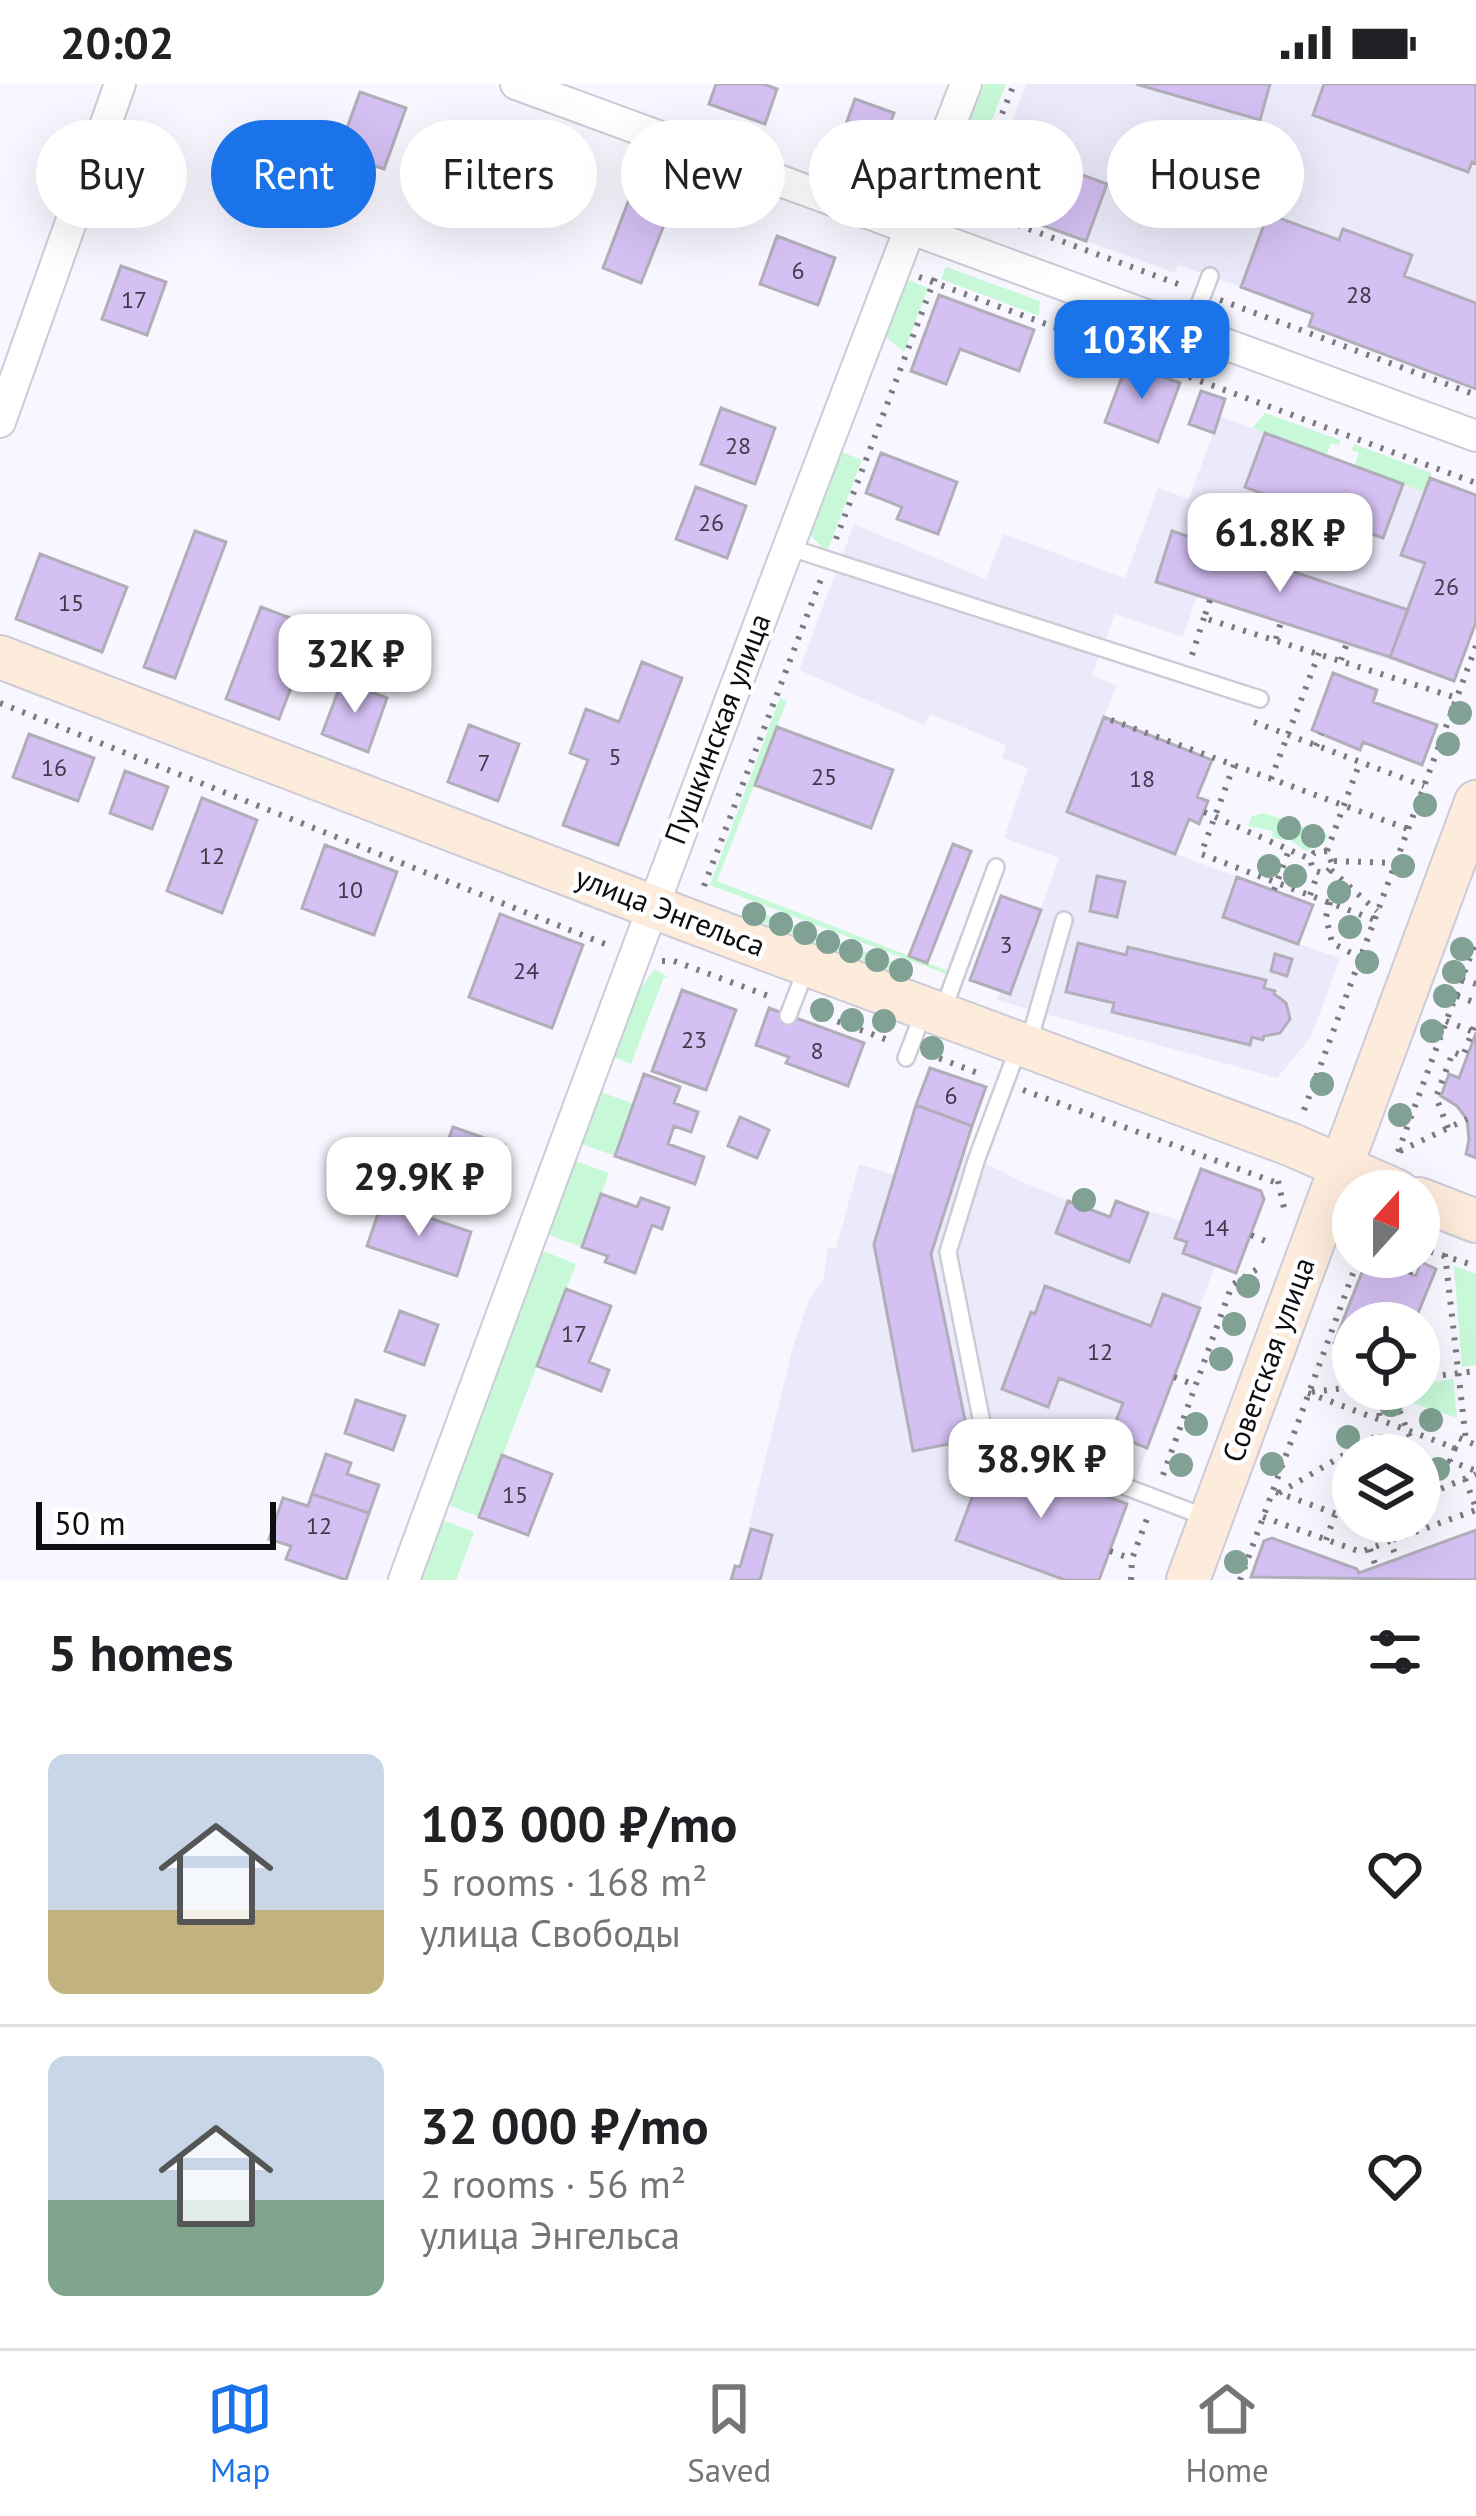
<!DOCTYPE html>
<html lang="en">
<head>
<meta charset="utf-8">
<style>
  body { margin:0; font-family:"PT Sans",sans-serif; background:#f2f2f2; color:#202124; height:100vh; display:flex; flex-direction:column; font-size:45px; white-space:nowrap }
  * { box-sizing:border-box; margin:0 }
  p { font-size:39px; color:#757577 }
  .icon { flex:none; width:66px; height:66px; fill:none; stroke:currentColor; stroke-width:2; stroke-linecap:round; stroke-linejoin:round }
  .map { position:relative; height:1496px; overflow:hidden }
  .panel { display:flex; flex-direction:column; background:#fff; flex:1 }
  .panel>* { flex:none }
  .hud { position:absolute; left:36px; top:36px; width:1404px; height:108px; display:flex; gap:24px }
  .needle { width:78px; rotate:21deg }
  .buttons { position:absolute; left:1332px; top:1086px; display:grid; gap:24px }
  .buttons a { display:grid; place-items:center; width:108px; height:108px; border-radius:50%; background:#fff; box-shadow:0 12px 48px #0002; font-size:60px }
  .scale { position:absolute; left:36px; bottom:30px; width:240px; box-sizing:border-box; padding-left:12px; border:6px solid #0e0e12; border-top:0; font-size:33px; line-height:42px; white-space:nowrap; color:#0e0e12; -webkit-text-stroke:9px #fff; paint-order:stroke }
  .price { position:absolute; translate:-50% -102px; padding:0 27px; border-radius:24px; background:#fff; color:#222; font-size:39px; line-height:78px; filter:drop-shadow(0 3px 6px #0008) }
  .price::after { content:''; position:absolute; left:50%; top:72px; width:36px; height:27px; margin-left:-18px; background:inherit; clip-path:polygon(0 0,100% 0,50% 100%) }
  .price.selected { background:#1a73e8; color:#fff }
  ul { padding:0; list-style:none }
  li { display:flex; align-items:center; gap:36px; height:300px; padding:0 48px }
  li+li { border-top:3px solid #e0e0e0 }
  li span { display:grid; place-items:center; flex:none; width:336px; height:240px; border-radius:18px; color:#555 }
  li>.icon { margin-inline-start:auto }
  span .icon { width:144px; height:144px; fill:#fffc; stroke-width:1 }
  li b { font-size:51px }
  h2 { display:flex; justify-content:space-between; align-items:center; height:144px; padding:0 48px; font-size:51px }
  .chip { padding:0 42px; border-radius:54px; background:#fff; box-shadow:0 12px 48px #0002; font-size:42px; line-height:108px }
  .chip.selected { background:#1a73e8; color:#fff }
  .status { display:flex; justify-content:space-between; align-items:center; height:84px; padding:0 60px; background:#fff; direction:ltr }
  .status svg { height:33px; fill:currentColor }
  .dock { display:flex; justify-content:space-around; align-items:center; height:168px; border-top:3px solid #e0e0e0; background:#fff; font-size:33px; color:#757577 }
  .dock a { display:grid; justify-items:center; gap:6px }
  .dock .selected { color:#1a73e8 }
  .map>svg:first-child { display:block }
</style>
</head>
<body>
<div class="status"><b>20:02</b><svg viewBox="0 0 49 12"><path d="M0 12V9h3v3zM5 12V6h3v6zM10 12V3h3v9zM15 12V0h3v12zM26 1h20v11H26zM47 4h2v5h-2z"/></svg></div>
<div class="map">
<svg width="1476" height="1496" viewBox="0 0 1476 1496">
  <rect width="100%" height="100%" fill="#f8f7ff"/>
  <path fill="#ebeafa" d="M1026 0H1476V305L1309 242 1313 230 1241 203 1178 181 1175 189 980 119Z
    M1219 332 1424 408 1430 394 1476 411V538L1454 597 1197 512 1183 553 1115 530 1092 591 1117 602 1104 633 1212 676 1198 713 1208 717 1199 740 1188 736 1176 770 1313 821 1299 860 1340 874 1311 953 1277 994 996 916 1000 906 1010 910 1059 774 1004 754 1028 684 1002 674 1006 661 930 630 924 641 799 586 854 440 986 495 1003 450 1125 494 1158 404 1189 415Z
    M930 984 986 1003 963 1068 1020 1097 1109 1133 1116 1117 1182 1137 1201 1085 1261 1107 1264 1115 1236 1189 1215 1182 1099 1496H760L772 1451 748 1445 793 1262 809 1216 823 1196 828 1164 836 1165 859 1080 895 1091Z"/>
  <path fill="#c7f9d9" d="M984 0H1006L976 76 960 62Z
    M946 183 1040 217 1039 232 941 195Z
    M908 196 928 204 904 268 886 253Z
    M1136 253 1208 280 1206 296 1126 265 1131 254Z
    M1265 329 1340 356 1339 361 1331 359 1326 372 1252 344Z
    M1354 360 1432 389 1425 408 1354 382 1359 369 1352 366Z
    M842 368 862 376 827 468 810 451Z
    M780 614 787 617 717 797 948 887 946 890 710 801Z
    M1264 729 1328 751 1325 758 1306 767 1284 752 1281 756 1272 753 1273 747 1248 742 1252 732Z
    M752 825 908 884 905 892 749 833Z
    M655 885 669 894 664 893 631 980 614 973 639 906Z
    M601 1008 634 1020 615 1072 582 1060Z
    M576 1077 609 1089 582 1163 549 1151Z
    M543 1167 576 1180 479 1433 449 1421Z
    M1454 1182 1476 1190V1281L1462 1283Z
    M1453 1295 1457 1334 1396 1313 1394 1305H1419V1300Z
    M443 1436 474 1448 456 1496H421Z"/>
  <path fill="#d5c0f3" stroke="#b2aeb9" stroke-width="3" d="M716 0H763L777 5 765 40 709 20Z
    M1136 0H1270L1260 36Z
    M1324 0H1476V80L1472 78 1468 88 1313 31Z
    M360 8 406 24 384 85 338 69Z
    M855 15 894 29 875 82 836 68Z
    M436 47 499 70 477 131 414 108Z
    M1001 61 1107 100 1086 157 980 119Z
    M636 97 675 113 641 199 603 184Z
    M1268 130 1339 156 1343 145 1412 171 1404 192 1476 219V305L1309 242 1313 230 1241 203Z
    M777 152 835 174 818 221 760 200Z
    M121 182 166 198 147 251 102 235Z
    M939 211 1034 246 1019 287 960 265 946 300 911 287Z
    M1127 279 1180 299 1158 358 1105 338Z
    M1201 307 1225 315 1214 349 1189 340Z
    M721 324 775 344 755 400 701 380Z
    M1265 349 1403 400 1383 454 1245 403Z
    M881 369 957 398 938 450 897 435 902 423 866 409Z
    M1430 394 1476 411V538L1454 597 1390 573 1425 479 1401 471Z
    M696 403 746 422 727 474 676 455Z
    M195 447 226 458 175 594 144 583Z
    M1172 447 1408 526 1390 573 1156 498Z
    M40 470 127 503 102 568 16 535Z
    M261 523 314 543 279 635 226 615Z
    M642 578 682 594 618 761 563 741 588 676 570 669 586 625 619 638Z
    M1333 589 1377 606 1373 618 1437 641 1422 681 1363 658 1360 666 1312 646Z
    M342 597 387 614 368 668 322 650Z
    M1104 633 1212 676 1197 713 1208 717 1199 740 1189 735 1175 770 1067 728Z
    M469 641 519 660 498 717 448 698Z
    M777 643 893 686 871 744 755 701Z
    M29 650 94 674 78 717 13 693Z
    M125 687 168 703 152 745 110 729Z
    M202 714 257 736 222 829 167 807Z
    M953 760 971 767 927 879 909 872Z
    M325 761 397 788 374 851 302 824Z
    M1097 792 1125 798 1117 833 1090 827Z
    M1237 793 1313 821 1298 860 1223 833Z
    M1001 812 1041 826 1010 910 970 896Z
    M500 830 583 861 552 944 469 913Z
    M1078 859 1126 871 1128 863 1266 896 1264 904 1275 907 1274 910 1286 919 1290 935 1280 949 1264 952 1263 956 1252 953 1250 961 1112 928 1114 919 1066 908Z
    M1275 870 1292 875 1287 892 1271 887Z
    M682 906 736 926 706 1006 652 987Z
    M769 924 864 959 848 1002 786 979 789 973 756 961Z
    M1476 949V948V1074L1466 1070 1469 1056 1467 1035 1457 1022 1441 1012 1449 990 1459 994Z
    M930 984 986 1003 972 1042 916 1021Z
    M644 990 680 1003 674 1019 698 1028 691 1048 674 1042 668 1060 704 1073 695 1100 615 1072Z
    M916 1021 972 1042 931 1170 969 1356 913 1367 874 1160Z
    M740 1033 769 1046 757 1074 728 1062Z
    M453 1043 504 1061 486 1111 435 1093Z
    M1201 1085 1261 1107 1264 1115 1236 1189 1183 1169 1187 1158 1175 1154Z
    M601 1110 637 1123 641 1114 669 1124 662 1145 652 1141 635 1189 605 1178 608 1172 582 1163Z
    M1068 1117 1110 1133 1116 1117 1148 1129 1129 1178 1056 1149Z
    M382 1118 471 1148 457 1192 367 1162Z
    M1368 1173 1416 1192 1421 1178 1436 1185 1414 1239H1353V1266L1334 1259Z
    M1045 1202 1151 1242 1163 1210 1200 1224 1147 1364 1111 1350 1123 1319 1059 1294 1048 1323 1002 1305 1031 1228 1035 1230Z
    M566 1205 611 1222 589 1278 609 1286 601 1307 537 1282Z
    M400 1227 438 1241 424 1281 385 1267Z
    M356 1316 405 1332 393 1366 345 1349Z
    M989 1369 1127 1420 1099 1496H1065L956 1456Z
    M326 1370 351 1379 347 1390 379 1401 369 1429 312 1410Z
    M502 1371 552 1390 528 1451 479 1433Z
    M312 1410 369 1429 346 1496 286 1475 291 1462 269 1455 283 1414 308 1422Z
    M751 1445 772 1451 760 1496H731L735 1482 740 1483Z
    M1476 1446V1496L1251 1493 1264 1457 1272 1454 1357 1485 1359 1489Z"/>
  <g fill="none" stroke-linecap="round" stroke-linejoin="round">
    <g stroke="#cccbd7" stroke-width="20">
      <path id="lane" d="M1189 247 1210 192
        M788 463 1260 615
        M943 926 996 783
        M788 932 807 883
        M1028 961 1064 836
        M1019 962 977 1074 948 1168 984 1349 1208 1434
        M906 974 924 927"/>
    </g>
    <g stroke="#cccbd7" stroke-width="34">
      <path id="street" d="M516 0 1476 352
        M0 338 120 0
        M404 1496C588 996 773 496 966 0"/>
    </g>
    <g stroke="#cccbd7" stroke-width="46">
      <path id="secondary" d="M0 573 690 837 1292 1061 1397 1107
        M1419 1115 1476 1137
        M1188 1496 1476 718"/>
    </g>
    <path stroke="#7a7a80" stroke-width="6" stroke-dasharray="3 9" stroke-linecap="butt" d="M950 116 1186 203
      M962 130 1014 0
      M919 193 1476 399
      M1220 216 1476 311
      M836 455 938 186
      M1210 516 1204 534 1457 614
      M1276 555 1281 538
      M1192 571 1204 534
      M1341 576 1347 559
      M0 619 610 862
      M1111 636 1408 745
      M1254 638 1424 702
      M1316 662 1321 650
      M1234 681 1201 770 1375 836
      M1271 695 1319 569
      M1204 728 1310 775
      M1327 767 1314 769 1310 775 1313 786 1325 790 1333 782 1327 767 1360 678
      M1334 777 1396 779
      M1331 786 1377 827
      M704 802 821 495
      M1274 806 1289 766
      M1310 811 1318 789
      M1330 818 1326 833 1332 859 1361 874
      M662 877H674L774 914
      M1462 895 1476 900
      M1457 912 1476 919
      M815 929 893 958
      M1446 937 1471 947
      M928 970 983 991
      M1023 1006 1277 1099
      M1304 1026 1476 562
      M1448 1044 1436 1013 1453 968 1463 972 1476 938
      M1400 1067 1467 1035
      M1398 1068 1476 857
      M1278 1097 1284 1124
      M1251 1151 1270 1159
      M1419 1164 1476 1182
      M1445 1170 1466 1357
      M1409 1190 1416 1173
      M1174 1293 1195 1301
      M1419 1294 1476 1287
      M1377 1305 1380 1337
      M1391 1305 1417 1371
      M1312 1308 1353 1303
      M1308 1309 1455 1364 1459 1354 1476 1361
      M1381 1350 1382 1371
      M1455 1364 1450 1377 1476 1387
      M1419 1376 1432 1408
      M1163 1391 1232 1201 1262 1182
      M1465 1395 1476 1424
      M1276 1408 1353 1436
      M1279 1409 1381 1349
      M1419 1414 1476 1390
      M1263 1433 1361 1468 1390 1457 1397 1475
      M1383 1437 1390 1457 1476 1426
      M1326 1456 1335 1431
      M1370 1465 1376 1483
      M1110 1467 1132 1475
      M1131 1496 1132 1475 1148 1432
      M1240 1496 1359 1173"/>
    <use href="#lane" stroke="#fff" stroke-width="15"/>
    <use href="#street" stroke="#fff" stroke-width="30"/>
    <use href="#secondary" stroke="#fdecdc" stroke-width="42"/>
  </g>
  <g fill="#80a193">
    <circle cx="1460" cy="629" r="12"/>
    <circle cx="1448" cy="660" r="12"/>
    <circle cx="1425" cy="721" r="12"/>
    <circle cx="1289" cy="744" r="12"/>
    <circle cx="1313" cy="752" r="12"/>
    <circle cx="1269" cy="782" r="12"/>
    <circle cx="1403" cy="782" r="12"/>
    <circle cx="1295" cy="792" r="12"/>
    <circle cx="1339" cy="808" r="12"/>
    <circle cx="754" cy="830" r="12"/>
    <circle cx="781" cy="840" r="12"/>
    <circle cx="1350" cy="843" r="12"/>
    <circle cx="805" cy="849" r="12"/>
    <circle cx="828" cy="858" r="12"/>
    <circle cx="1462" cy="865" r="12"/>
    <circle cx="851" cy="867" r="12"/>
    <circle cx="877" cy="876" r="12"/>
    <circle cx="1367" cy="878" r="12"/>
    <circle cx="901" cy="886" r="12"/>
    <circle cx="1454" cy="888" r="12"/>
    <circle cx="1445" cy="912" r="12"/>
    <circle cx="822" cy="926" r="12"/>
    <circle cx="852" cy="936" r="12"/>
    <circle cx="884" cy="937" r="12"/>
    <circle cx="1432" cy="947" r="12"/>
    <circle cx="932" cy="964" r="12"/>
    <circle cx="1322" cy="1000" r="12"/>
    <circle cx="1400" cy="1031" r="12"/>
    <circle cx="1084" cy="1116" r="12"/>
    <circle cx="1248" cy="1202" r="12"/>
    <circle cx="1234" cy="1240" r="12"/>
    <circle cx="1221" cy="1275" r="12"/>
    <circle cx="1391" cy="1321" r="12"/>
    <circle cx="1431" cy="1336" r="12"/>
    <circle cx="1196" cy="1340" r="12"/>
    <circle cx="1348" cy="1353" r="12"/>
    <circle cx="1272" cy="1380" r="12"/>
    <circle cx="1181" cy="1381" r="12"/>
    <circle cx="1438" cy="1385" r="12"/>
    <circle cx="1236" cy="1478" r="12"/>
  </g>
  <g text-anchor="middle" stroke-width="9" stroke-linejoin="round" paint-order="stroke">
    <g font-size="24" fill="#403a4a">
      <text x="798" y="195">6</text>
      <text x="1359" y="219">28</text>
      <text x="134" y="224">17</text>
      <text x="738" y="370">28</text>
      <text x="711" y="447">26</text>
      <text x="1446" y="511">26</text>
      <text x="71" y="527">15</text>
      <text x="615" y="681">5</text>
      <text x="484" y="687">7</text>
      <text x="54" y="692">16</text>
      <text x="824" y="701">25</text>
      <text x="1142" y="703">18</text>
      <text x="212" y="780">12</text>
      <text x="350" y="814">10</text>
      <text x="1006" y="869">3</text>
      <text x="526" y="895">24</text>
      <text x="694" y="964">23</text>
      <text x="817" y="975">8</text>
      <text x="951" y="1020">6</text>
      <text x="1216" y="1152">14</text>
      <text x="574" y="1258">17</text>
      <text x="1100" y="1276">12</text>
      <text x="515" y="1419">15</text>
      <text x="319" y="1450">12</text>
    </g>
    <g font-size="30" fill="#0e0e12" stroke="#fff">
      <text transform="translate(718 645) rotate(-69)" y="10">Пушкинская улица</text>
      <text transform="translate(670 828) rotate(21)" y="10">улица Энгельса</text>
      <text transform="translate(1269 1276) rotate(-70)" y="10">Советская улица</text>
    </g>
  </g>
</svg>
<div class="buttons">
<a><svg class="needle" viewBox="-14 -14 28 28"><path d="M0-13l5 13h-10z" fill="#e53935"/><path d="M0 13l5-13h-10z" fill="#757577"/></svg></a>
<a><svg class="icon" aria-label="locate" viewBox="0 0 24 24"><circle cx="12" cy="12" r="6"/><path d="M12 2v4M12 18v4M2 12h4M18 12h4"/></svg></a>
<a><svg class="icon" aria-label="layers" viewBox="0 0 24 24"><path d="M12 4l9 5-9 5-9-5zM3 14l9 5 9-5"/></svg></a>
</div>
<div class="scale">50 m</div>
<b class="price selected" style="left:1142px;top:318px">103K ₽</b>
<b class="price" style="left:1280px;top:511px">61.8K ₽</b>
<b class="price" style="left:355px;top:632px">32K ₽</b>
<b class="price" style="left:419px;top:1155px">29.9K ₽</b>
<b class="price" style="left:1041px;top:1437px">38.9K ₽</b>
<div class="hud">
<a class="chip">Buy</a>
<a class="chip selected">Rent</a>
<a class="chip">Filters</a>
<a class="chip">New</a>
<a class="chip">Apartment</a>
<a class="chip">House</a>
</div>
</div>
<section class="panel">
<h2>5 homes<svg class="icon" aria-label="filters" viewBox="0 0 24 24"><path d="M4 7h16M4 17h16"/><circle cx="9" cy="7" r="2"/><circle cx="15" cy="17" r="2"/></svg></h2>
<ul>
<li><span style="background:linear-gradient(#c9d6e8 65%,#c2b280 0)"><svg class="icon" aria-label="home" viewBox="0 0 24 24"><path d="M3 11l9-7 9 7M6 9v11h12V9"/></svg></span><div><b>103 000 ₽/mo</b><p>5 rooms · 168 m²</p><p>улица Свободы</p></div><svg class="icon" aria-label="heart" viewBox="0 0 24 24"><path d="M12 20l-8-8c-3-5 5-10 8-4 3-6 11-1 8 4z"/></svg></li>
<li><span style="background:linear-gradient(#c9d6e8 60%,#7fa58c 0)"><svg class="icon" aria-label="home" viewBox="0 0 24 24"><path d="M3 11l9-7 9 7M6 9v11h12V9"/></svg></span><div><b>32 000 ₽/mo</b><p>2 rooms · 56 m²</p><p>улица Энгельса</p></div><svg class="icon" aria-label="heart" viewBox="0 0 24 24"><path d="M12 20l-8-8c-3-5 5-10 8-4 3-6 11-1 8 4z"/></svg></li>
</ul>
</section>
<nav class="dock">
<a class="selected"><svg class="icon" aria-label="map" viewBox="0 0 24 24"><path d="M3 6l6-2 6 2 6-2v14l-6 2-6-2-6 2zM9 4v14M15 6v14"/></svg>Map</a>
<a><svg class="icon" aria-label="saved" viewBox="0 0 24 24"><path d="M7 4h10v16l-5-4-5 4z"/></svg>Saved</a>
<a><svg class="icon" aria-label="home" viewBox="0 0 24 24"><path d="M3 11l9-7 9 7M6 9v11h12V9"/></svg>Home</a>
</nav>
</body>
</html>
